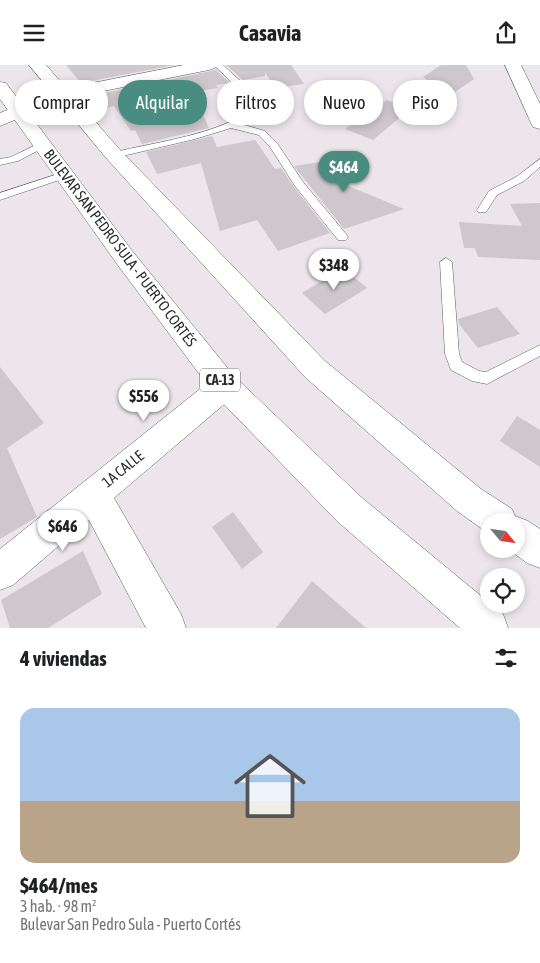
<!DOCTYPE html>
<html lang="es">
<head>
<meta charset="utf-8">
<style>
  body { margin:0; font-family:"Asap Condensed",sans-serif; background:#f2f2f2; color:#202124; height:100vh; display:flex; flex-direction:column; font-size:19px; white-space:nowrap }
  * { box-sizing:border-box; margin:0 }
  p { font-size:16px; color:#757577 }
  .icon { flex:none; width:28px; height:28px; fill:none; stroke:currentColor; stroke-width:2; stroke-linecap:round; stroke-linejoin:round }
  .map { position:relative; height:563px; overflow:hidden }
  .details { display:flex; flex-direction:column; background:#fff; flex:1 }
  .details>* { flex:none }
  .guide { position:absolute; left:15px; top:15px; width:510px; height:45px; display:flex; gap:10px }
  .needle { width:32px; rotate:119deg }
  .tools { position:absolute; left:480px; top:448px; display:grid; gap:10px }
  .tools a { display:grid; place-items:center; width:45px; height:45px; border-radius:50%; background:#fff; box-shadow:0 2px 8px #0003; font-size:25px }
  .price { position:absolute; translate:-50% -42px; padding:0 11px; border-radius:18px; background:#fff; color:#222; font-size:16px; line-height:32px; filter:drop-shadow(0 1px 2px #0008) }
  .price::after { content:''; position:absolute; left:50%; top:30px; width:15px; height:11px; margin-left:-8px; background:inherit; clip-path:polygon(0 0,100% 0,50% 100%) }
  .price.active { background:#498d81; color:#fff }
  ul { padding:0; list-style:none }
  li { display:grid; align-content:center; gap:10px; height:265px; padding:0 20px }
  li span { display:grid; place-items:center; height:155px; border-radius:15px; color:#555 }
  li>.icon { margin-inline-start:auto }
  span .icon { width:90px; height:90px; fill:#fffc; stroke-width:1 }
  li b { font-size:21px }
  h2 { display:flex; justify-content:space-between; align-items:center; height:60px; padding:0 20px; font-size:21px }
  .pill { padding:0 18px; border-radius:22px; background:#fff; box-shadow:0 2px 8px #0003; font-size:18px; line-height:45px }
  .pill.active { background:#498d81; color:#fff }
  header { display:flex; justify-content:space-between; align-items:center; height:65px; padding:0 20px; background:#fff; font-size:22px; font-weight:700 }
  .map>svg:first-child { display:block }
</style>
</head>
<body>
<header><svg class="icon" aria-label="menu" viewBox="0 0 24 24"><path d="M4 6h16M4 12h16M4 18h16"/></svg>Casavia<svg class="icon" aria-label="share" viewBox="0 0 24 24"><path d="M12 15V3M7 8l5-5 5 5M5 13v7h14v-7"/></svg></header>
<div class="map">
<svg width="540" height="563" viewBox="0 0 540 563">
  <rect width="100%" height="100%" fill="#ece5eb"/>
  <path fill="#cec7cd" d="M66 0H174L81 18Z
    M226 0H291L304 19 275 23 265 7V11L243 15Z
    M441 0H466L474 14 449 31 423 12Z
    M216 5 230 18 216 20 218 23 193 27 209 63 142 79 135 65 131 66 114 41 104 44 90 31Z
    M387 35 410 44 373 75 345 64Z
    M212 71 217 82 255 75 275 104 281 103 294 122 330 168 278 186 257 155 220 166 201 98 157 109 146 87Z
    M361 91 341 118 404 144 344 164 294 101Z
    M540 138V195L478 192 475 183H464L459 157 522 161 510 139Z
    M343 203 367 223 325 249 302 228Z
    M497 242 520 269 478 283 459 259 458 254Z
    M0 302 44 358 7 383 37 452 0 474Z
    M517 351 540 365V402L500 376Z
    M233 447 263 487 242 504 212 462Z
    M83 486 102 529 48 563H10L1 535Z
    M312 516 366 563H276Z"/>
  <g fill="none" stroke-linecap="round" stroke-linejoin="round">
    <g stroke="#625c61" stroke-width="1">
      <path id="lane" d="M214 0H223C231 8 266 37 265 45L241 59 265 66 277 78 303 117 346 169 348 172 346 175H338L295 121 270 82 259 70 231 63 195 74 114 93 111 92V88C159 76 215 71 257 42Z
        M42 77 45 78V82L18 96 0 100V94L11 92Z
        M540 94V102L524 116 497 130 486 147H478L477 145 489 126 516 112Z
        M64 107 68 108 69 110 68 112 0 135V128Z
        M446 193 452 197 459 289 462 297 479 306 486 307 540 280V291L487 319 472 316 451 305 445 289 440 197Z"/>
    </g>
    <g stroke="#625c61" stroke-width="1">
      <path id="street" d="M184 0H217L215 3 209 5 68 33 0 61V48L57 25Z
        M505 0H521L540 39V64L533 62 531 58Z
        M225 309 235 312 240 321 235 330 114 433 181 549 186 563H146L89 455 13 520 0 525V484L215 312Z"/>
    </g>
    <g stroke="#625c61" stroke-width="1">
      <path id="highway" d="M29 0H46L121 86 325 296 481 424 512 444 515 451 528 456 540 464V503L527 498 508 484H516V456H489L488 468 457 446 305 312 107 94Z
        M0 17 6 18 133 187 235 312 361 432 503 549 508 563H460L337 456 215 330 117 199 0 34Z"/>
    </g>
    <use href="#lane" fill="#fff" fill-rule="evenodd"/>
    <use href="#street" fill="#fff" fill-rule="evenodd"/>
    <use href="#highway" fill="#fff" fill-rule="evenodd"/>
  </g>
  <g text-anchor="middle" stroke-width="4.5" stroke-linejoin="round" paint-order="stroke">
    <rect fill="#fff" stroke="#6b6a6b" stroke-width="1" x="200" y="303.5" width="40" height="23" rx="4"/>
    <g font-size="14" font-weight="bold" fill="#2c2a2c">
      <text x="220" y="320">CA-13</text>
    </g>
    <g font-size="15" fill="#2c2a2c" stroke="#fff">
      <text transform="translate(120 183) rotate(53)" y="5">BULEVAR SAN PEDRO SULA - PUERTO CORTÉS</text>
      <text transform="translate(123 404) rotate(-39)" y="5">1A CALLE</text>
    </g>
  </g>
</svg>
<div class="tools">
<a><svg class="needle" viewBox="-14 -14 28 28"><path d="M0-13l5 13h-10z" fill="#e53935"/><path d="M0 13l5-13h-10z" fill="#757577"/></svg></a>
<a><svg class="icon" aria-label="locate" viewBox="0 0 24 24"><circle cx="12" cy="12" r="6"/><path d="M12 2v4M12 18v4M2 12h4M18 12h4"/></svg></a>
</div>
<b class="price active" style="left:344px;top:128px">$464</b>
<b class="price" style="left:334px;top:226px">$348</b>
<b class="price" style="left:144px;top:357px">$556</b>
<b class="price" style="left:63px;top:487px">$646</b>
<div class="guide">
<a class="pill">Comprar</a>
<a class="pill active">Alquilar</a>
<a class="pill">Filtros</a>
<a class="pill">Nuevo</a>
<a class="pill">Piso</a>
</div>
</div>
<section class="details">
<h2>4 viviendas<svg class="icon" aria-label="filters" viewBox="0 0 24 24"><path d="M4 7h16M4 17h16"/><circle cx="9" cy="7" r="2"/><circle cx="15" cy="17" r="2"/></svg></h2>
<ul>
<li><span style="background:linear-gradient(#a9c7e8 60%,#b9a48a 0)"><svg class="icon" aria-label="home" viewBox="0 0 24 24"><path d="M3 11l9-7 9 7M6 9v11h12V9"/></svg></span><div><b>$464/mes</b><p>3 hab. · 98 m²</p><p>Bulevar San Pedro Sula - Puerto Cortés</p></div></li>
</ul>
</section>
</body>
</html>
